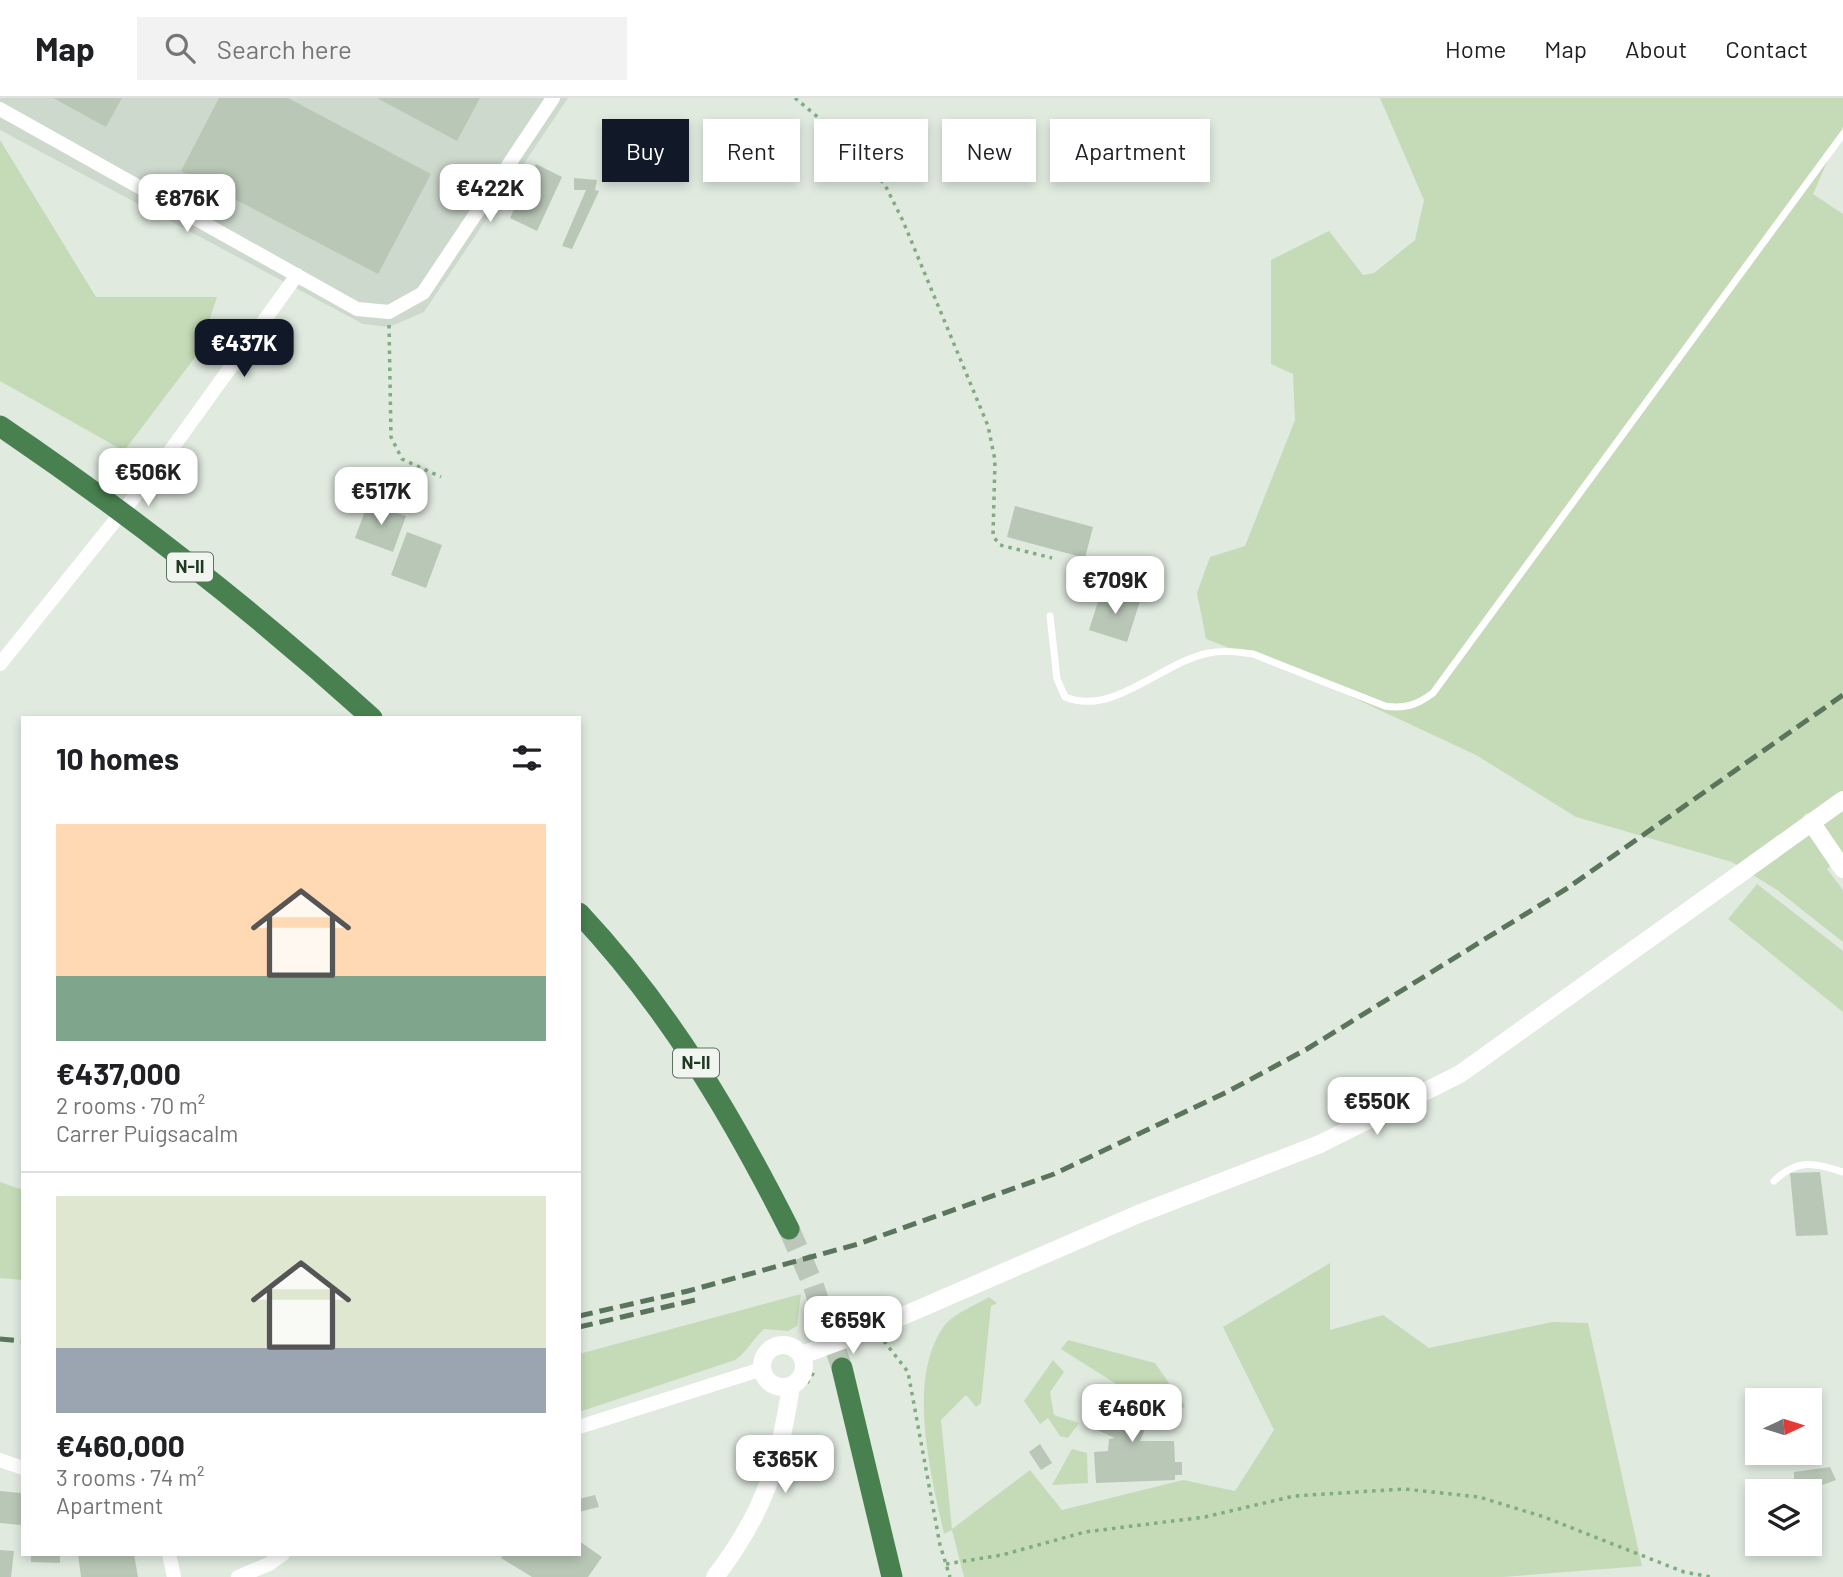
<!DOCTYPE html>
<html lang="en">
<head>
<meta charset="utf-8">
<style>
  body { margin:0; font-family:Barlow,sans-serif; background:#f2f2f2; color:#202124; height:100vh; display:flex; flex-direction:column; font-size:26px; white-space:nowrap }
  * { box-sizing:border-box; margin:0 }
  p { font-size:23px; color:#757577 }
  .icon { flex:none; width:38px; height:38px; fill:none; stroke:currentColor; stroke-width:2; stroke-linecap:round; stroke-linejoin:round }
  .map { position:relative; flex:1; overflow:hidden }
  .sheet { position:absolute; left:21px; top:618px; width:560px; height:840px; display:flex; flex-direction:column; background:#fff; border-radius:0px; box-shadow:0 4px 10px #0003 }
  .sheet>* { flex:none }
  .banner { position:absolute; left:602px; top:21px; width:665px; height:63px; display:flex; gap:14px }
  .needle { width:46px; rotate:86deg }
  .fabs { position:absolute; left:1745px; top:1290px; display:grid; gap:14px }
  .fabs a { display:grid; place-items:center; width:77px; height:77px; border-radius:0px; background:#fff; box-shadow:0 4px 10px #0003; font-size:35px }
  .price { position:absolute; translate:-50% -60px; padding:0 16px; border-radius:14px; background:#fff; color:#222; font-size:23px; line-height:46px; filter:drop-shadow(0 2px 4px #0008) }
  .price::after { content:''; position:absolute; left:50%; top:42px; width:21px; height:16px; margin-left:-10px; background:inherit; clip-path:polygon(0 0,100% 0,50% 100%) }
  .price.active { background:#111827; color:#fff }
  ul { padding:0; list-style:none }
  li { display:grid; align-content:center; gap:14px; height:371px; padding:0 35px }
  li+li { border-top:2px solid #e0e0e0 }
  li span { display:grid; place-items:center; height:217px; border-radius:0px; color:#555 }
  li>.icon { margin-inline-start:auto }
  span .icon { width:126px; height:126px; fill:#fffc; stroke-width:1 }
  li b { font-size:30px }
  h2 { display:flex; justify-content:space-between; align-items:center; height:84px; padding:0 35px; font-size:30px }
  .tag { padding:0 24px; border-radius:0px; background:#fff; box-shadow:0 4px 10px #0003; font-size:24px; line-height:63px }
  .tag.active { background:#111827; color:#fff }
  header { display:flex; align-items:center; gap:42px; box-sizing:border-box; height:98px; padding:0 35px; background:#fff; border-bottom:2px solid #e0e0e0 }
  header strong { font-size:33px }
  nav { display:flex; gap:38px; margin-inline-start:auto; font-size:24px }
  .search { width:490px; height:63px; background:#f2f2f2; display:flex; align-items:center; gap:18px; box-sizing:border-box; padding:0 24px; border-radius:0px; color:#757577; font-size:26px }
  .map>svg:first-child { display:block }
</style>
</head>
<body>
<header>
<strong>Map</strong>
<div class="search"><svg class="icon" aria-label="search" viewBox="0 0 24 24"><circle cx="10" cy="10" r="6"/><path d="M15 15l6 6"/></svg>Search here</div>
<nav><a>Home</a><a>Map</a><a>About</a><a>Contact</a></nav>
</header>
<div class="map">
<svg width="1843" height="1479" viewBox="0 0 1843 1479">
  <rect width="100%" height="100%" fill="#e0eadf"/>
  <path fill="#ced9cd" d="M0 0H568L424 214 389 229 363 226 0 32Z"/>
  <path fill="#c5dbb8" d="M1380 0H1843V28L1813 96 1843 116V757L1827 771 1843 792V844L1777 792 1732 764 1576 719 1476 657 1328 588 1206 541 1197 495 1210 459 1245 448 1295 322 1293 276 1271 266V162L1329 133 1363 177 1374 175 1415 142 1424 102Z
    M0 42 96 199H217L199 254 124 353 0 283Z
    M1757 786 1843 853V914L1728 821Z
    M0 1084 23 1092V1182L0 1180Z
    M1330 1165V1232L1383 1217 1429 1250 1552 1224 1588 1225 1642 1468 1503 1479H964L952 1432 944 1436C931 1376 906 1282 944 1228 953 1216 976 1207 989 1199L997 1205 991 1208 981 1305 976 1309 966 1297 941 1322 952 1431 1030 1372 1062 1412 1183 1382 1235 1393 1274 1332 1223 1229Z
    M801 1196 797 1228 788 1233 764 1231C753 1241 747 1254 735 1262L579 1314V1256Z
    M1068 1242 1155 1265 1185 1308 1165 1324 1154 1310 1061 1251Z
    M1053 1262 1064 1274 1050 1294 1054 1317 1079 1325 1068 1340 1060 1338 1048 1320 1040 1326 1024 1303Z
    M1072 1351 1087 1355 1088 1385 1052 1387Z"/>
  <path fill="#b9c7b7" d="M53 0H122L106 29Z
    M219 0H288L431 76 378 176 181 73Z
    M377 0H480L457 43Z
    M536 66 562 79 537 133 510 120Z
    M574 80 597 82 595 92 599 93 572 151 562 148 586 92H574Z
    M368 405 406 418 393 454 355 440Z
    M1015 408 1093 429 1085 460 1007 439Z
    M407 434 442 447 426 490 391 477Z
    M1102 491 1140 503 1127 544 1089 532Z
    M1820 1074 1828 1137 1796 1138 1790 1075Z
    M1116 1287 1154 1310 1140 1343H1174L1175 1364H1182V1377H1175V1382L1096 1385 1094 1354 1108 1353 1109 1341 1115 1340 1093 1330Z
    M1040 1346 1052 1365 1041 1372 1029 1354Z
    M1830 1369 1836 1382 1817 1389 1818 1398 1810 1400V1393H1794V1374Z
    M0 1393 21 1395V1427L0 1425Z
    M595 1397 599 1409 579 1414V1401Z
    M579 1443 602 1459 588 1479H532L501 1460 504 1456H579Z
    M0 1452 14 1453 11 1479H0Z
    M31 1456H60V1465L31 1464Z
    M78 1456H134L138 1479H81Z"/>
  <g fill="none" stroke-linecap="round" stroke-linejoin="round">
    <path stroke="#bac7b9" stroke-width="21" stroke-dasharray="21 10" stroke-linecap="butt" d="M789 1131 812 1184 842 1270"/>
    <path stroke="#80ac81" stroke-width="3.5" stroke-dasharray="3.5 5" stroke-linecap="butt" d="M795 0 850 46 885 87 903 123 988 328 995 362 993 438 1000 447 1052 460
      M389 227 391 339 402 361 441 379
      M884 1243 908 1274 940 1447 950 1479
      M807 1285 816 1271
      M946 1466 1002 1457 1085 1434 1205 1419 1294 1398 1404 1391 1479 1399 1544 1419 1684 1474 1711 1479"/>
    <path stroke="#fff" stroke-width="7" d="M1050 518 1057 581 1065 599C1114 619 1161 564 1209 555 1223 552 1238 554 1253 556L1385 608C1405 611 1417 607 1433 595L1843 36
      M1774 1083C1798 1060 1813 1065 1843 1074"/>
    <path stroke="#fff" stroke-width="14" d="M0 11 357 211 389 214 423 195 553 0
      M0 566 163 363 297 177
      M579 1329 762 1271
      M0 1362 23 1370
      M169 1456 174 1479
      M238 1479 269 1466 283 1456"/>
    <path stroke="#fff" stroke-width="18" d="M1811 724 1843 771
      M762 1268a21 21 0 1 1 42 0a21 21 0 1 1-42 0Z
      M802 1257 875 1230 1136 1117 1320 1046 1460 976 1843 702
      M715 1479C764 1415 779 1367 791 1288"/>
    <path stroke="#48814f" stroke-width="21" d="M0 328C130 416 256 515 372 620
      M579 815C668 910 731 1016 789 1131
      M842 1270 892 1479"/>
    <path stroke="#5a755c" stroke-width="5" stroke-dasharray="14 7" stroke-linecap="butt" d="M579 1218 688 1193 858 1146 1054 1076 1227 994 1307 951 1566 791 1843 597
      M579 1229 695 1202
      M0 1241 23 1243"/>
  </g>
  <g text-anchor="middle" stroke-width="5" stroke-linejoin="round" paint-order="stroke">
    <g fill="#f0f6ef" stroke="#5e7260" stroke-width="2">
      <rect x="167" y="454.5" width="46" height="29" rx="5"/>
      <rect x="673" y="950.5" width="46" height="29" rx="5"/>
    </g>
    <g font-size="18" font-weight="bold" fill="#203922">
      <text x="190" y="475">N-II</text>
      <text x="696" y="971">N-II</text>
    </g>
  </g>
</svg>
<div class="fabs">
<a><svg class="needle" viewBox="-14 -14 28 28"><path d="M0-13l5 13h-10z" fill="#e53935"/><path d="M0 13l5-13h-10z" fill="#757577"/></svg></a>
<a><svg class="icon" aria-label="layers" viewBox="0 0 24 24"><path d="M12 4l9 5-9 5-9-5zM3 14l9 5 9-5"/></svg></a>
</div>
<b class="price" style="left:490px;top:126px">€422K</b>
<b class="price" style="left:187px;top:136px">€876K</b>
<b class="price active" style="left:244px;top:281px">€437K</b>
<b class="price" style="left:148px;top:410px">€506K</b>
<b class="price" style="left:381px;top:429px">€517K</b>
<b class="price" style="left:1115px;top:518px">€709K</b>
<b class="price" style="left:1377px;top:1039px">€550K</b>
<b class="price" style="left:853px;top:1258px">€659K</b>
<b class="price" style="left:1132px;top:1346px">€460K</b>
<b class="price" style="left:785px;top:1397px">€365K</b>
<div class="banner">
<a class="tag active">Buy</a>
<a class="tag">Rent</a>
<a class="tag">Filters</a>
<a class="tag">New</a>
<a class="tag">Apartment</a>
</div>
<section class="sheet">
<h2>10 homes<svg class="icon" aria-label="filters" viewBox="0 0 24 24"><path d="M4 7h16M4 17h16"/><circle cx="9" cy="7" r="2"/><circle cx="15" cy="17" r="2"/></svg></h2>
<ul>
<li><span style="background:linear-gradient(#ffd9b3 70%,#7fa58c 0)"><svg class="icon" aria-label="home" viewBox="0 0 24 24"><path d="M3 11l9-7 9 7M6 9v11h12V9"/></svg></span><div><b>€437,000</b><p>2 rooms · 70 m²</p><p>Carrer Puigsacalm</p></div></li>
<li><span style="background:linear-gradient(#dfe7d0 70%,#9aa5b1 0)"><svg class="icon" aria-label="home" viewBox="0 0 24 24"><path d="M3 11l9-7 9 7M6 9v11h12V9"/></svg></span><div><b>€460,000</b><p>3 rooms · 74 m²</p><p>Apartment</p></div></li>
</ul>
</section>
</div>
</body>
</html>
